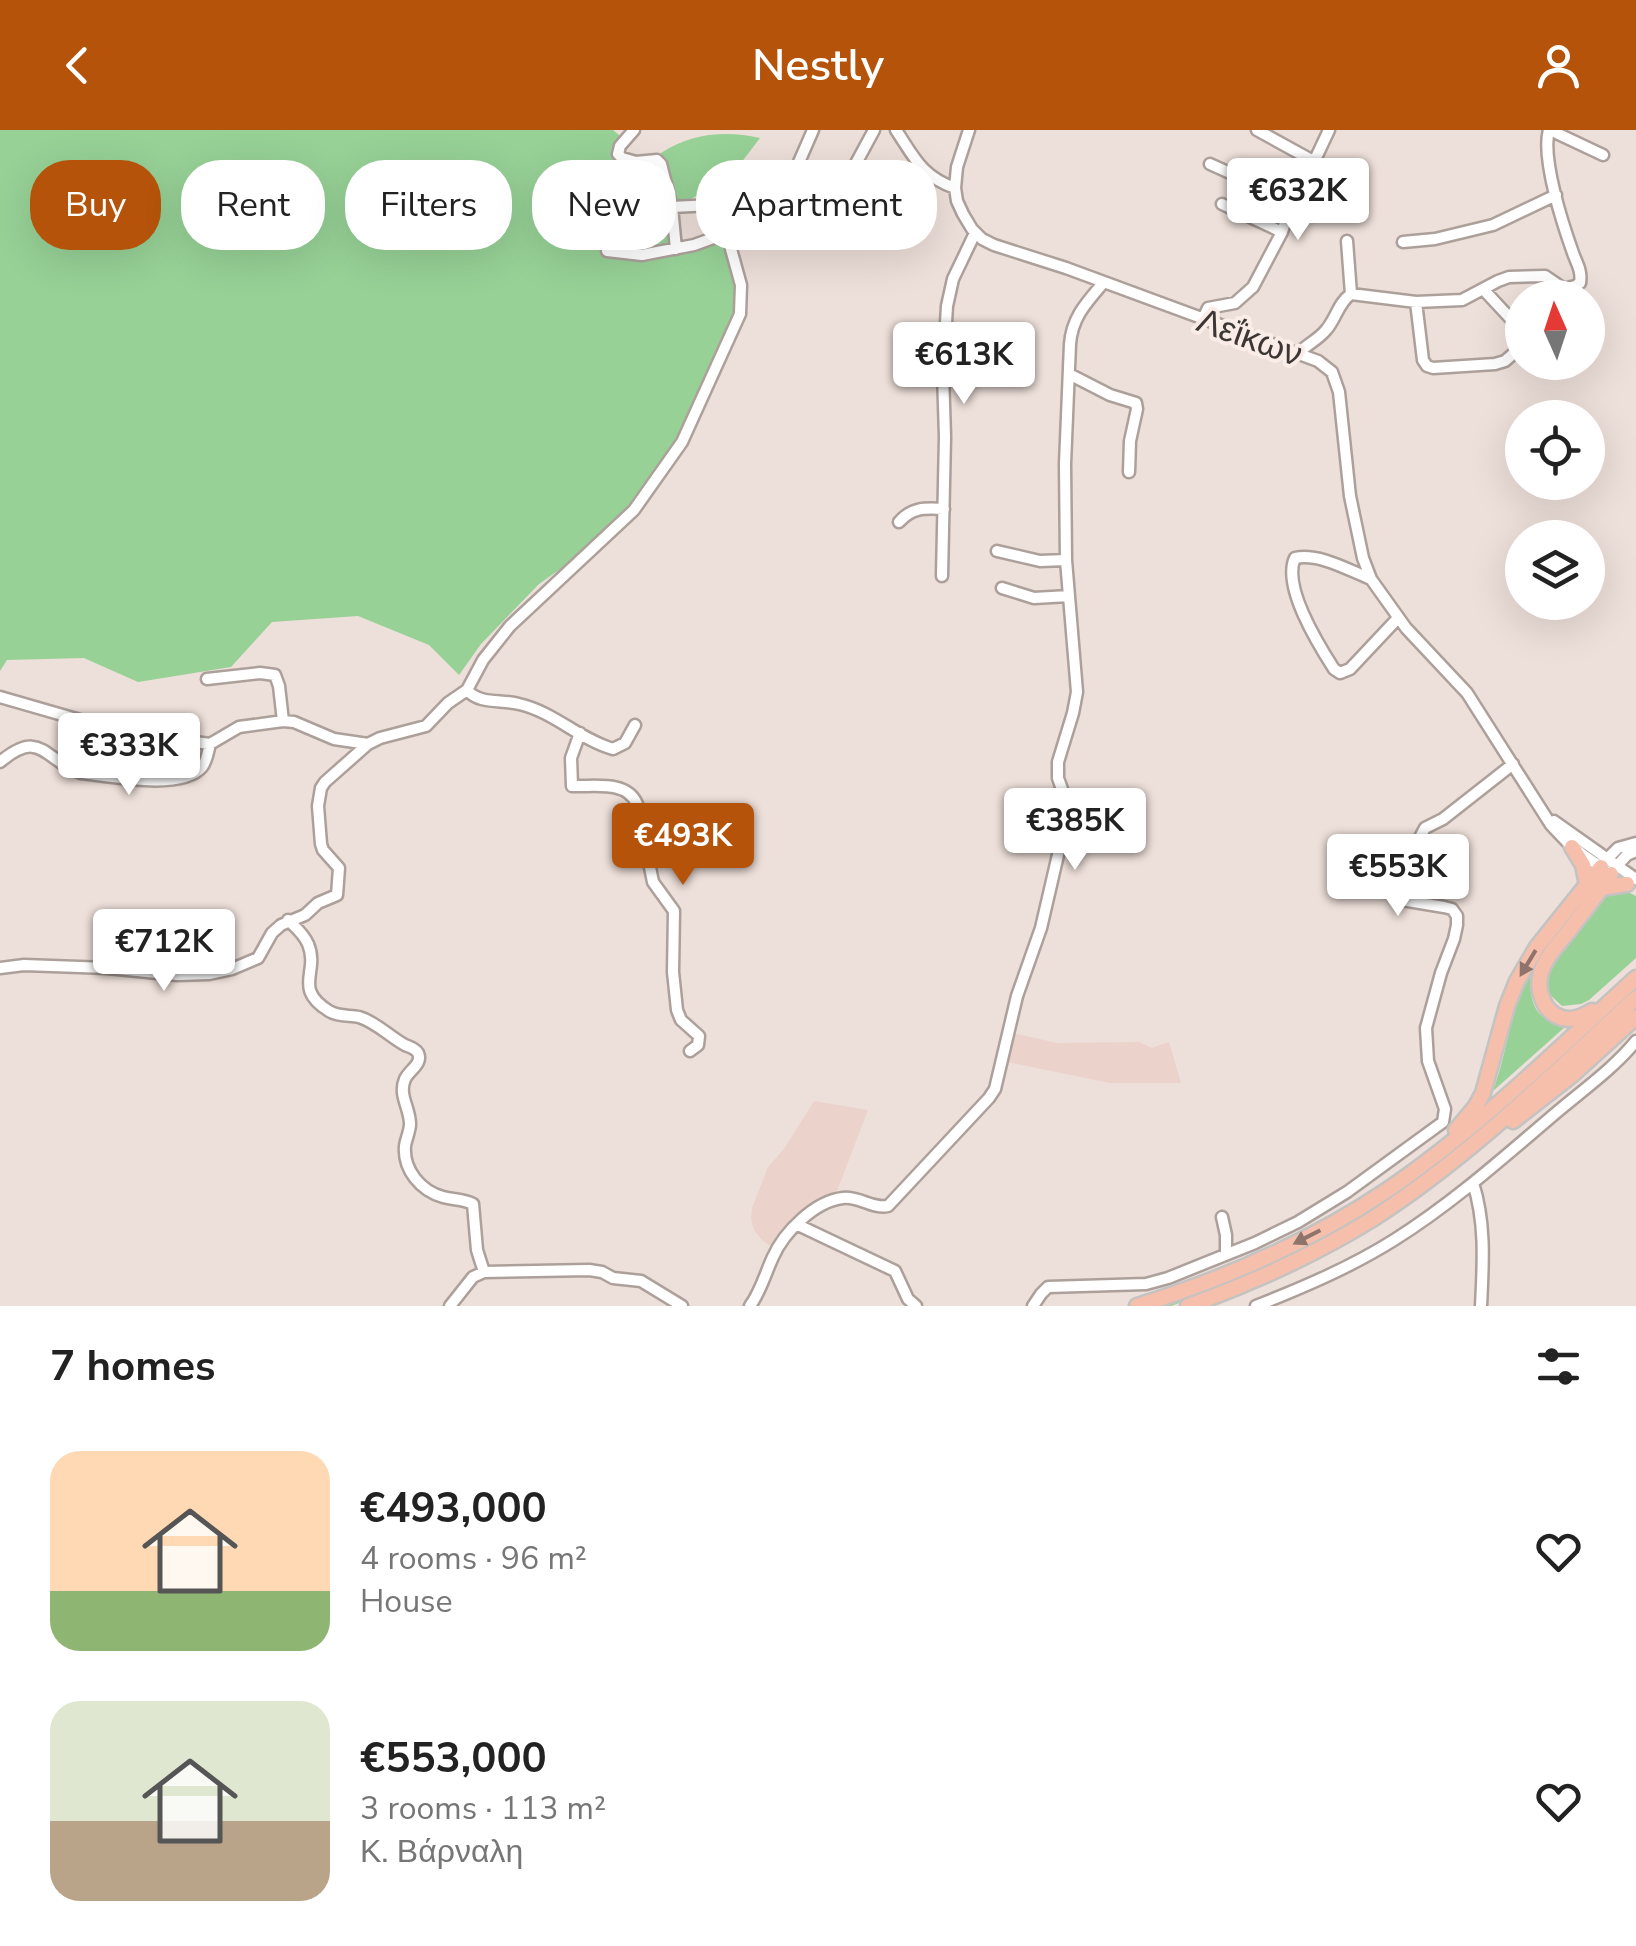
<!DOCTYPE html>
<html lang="en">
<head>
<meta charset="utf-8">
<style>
  body { margin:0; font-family:"Nunito Sans",sans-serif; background:#f6f6f6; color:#222; height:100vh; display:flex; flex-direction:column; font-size:38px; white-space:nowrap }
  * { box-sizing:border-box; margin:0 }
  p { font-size:32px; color:#767676 }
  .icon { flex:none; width:55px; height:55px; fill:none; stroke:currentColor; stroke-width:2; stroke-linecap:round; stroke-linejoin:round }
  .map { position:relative; height:1176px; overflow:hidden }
  .panel { display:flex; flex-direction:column; background:#fff; flex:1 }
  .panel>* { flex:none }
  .guide { position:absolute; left:30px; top:30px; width:1000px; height:90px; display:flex; gap:20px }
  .needle { width:65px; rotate:357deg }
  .controls { position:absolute; left:1505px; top:150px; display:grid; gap:20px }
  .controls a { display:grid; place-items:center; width:100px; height:100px; border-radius:50%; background:#fff; box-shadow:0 10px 40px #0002; font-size:50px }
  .price { position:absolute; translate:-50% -85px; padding:0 22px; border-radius:10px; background:#fff; color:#222; font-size:32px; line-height:65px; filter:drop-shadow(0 2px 5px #0008) }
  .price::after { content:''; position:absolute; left:50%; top:60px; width:30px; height:22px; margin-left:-15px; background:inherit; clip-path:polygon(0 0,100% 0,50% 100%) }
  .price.on { background:#b45309; color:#fff }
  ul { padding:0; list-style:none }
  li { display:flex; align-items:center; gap:30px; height:250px; padding:0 50px }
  li span { display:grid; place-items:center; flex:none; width:280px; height:200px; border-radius:30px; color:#555 }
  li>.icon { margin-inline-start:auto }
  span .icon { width:120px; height:120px; fill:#fffc; stroke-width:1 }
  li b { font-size:42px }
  h2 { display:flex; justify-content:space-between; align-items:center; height:120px; padding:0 50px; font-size:42px }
  .chip { padding:0 35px; border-radius:40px; background:#fff; box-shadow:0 10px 40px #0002; font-size:35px; line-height:90px }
  .chip.on { background:#b45309; color:#fff }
  header { display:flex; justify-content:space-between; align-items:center; height:130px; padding:0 50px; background:#b45309; color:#fff; font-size:45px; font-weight:600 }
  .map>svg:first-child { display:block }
</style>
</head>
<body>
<header><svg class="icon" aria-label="back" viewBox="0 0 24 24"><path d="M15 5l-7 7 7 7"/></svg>Nestly<svg class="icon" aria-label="person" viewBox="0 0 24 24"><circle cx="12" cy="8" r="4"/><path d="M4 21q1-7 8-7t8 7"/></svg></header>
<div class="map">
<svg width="1636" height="1176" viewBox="0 0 1636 1176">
  <rect width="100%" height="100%" fill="#eddfd9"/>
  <path fill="#ebd2cb" d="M1013 903 1057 913 1139 912 1152 918 1169 912 1181 953H1110L1007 932Z
    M814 971 868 980 837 1061 792 1095 773 1118 762 1110 754 1100 751 1089 752 1078 768 1037 784 1019Z"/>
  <path fill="#97d196" d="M0 0H613L624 9 618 17 615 34 629 40 657 36 661 23C691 3 726 0 760 8L728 50 669 80 674 117 727 105 740 148 738 188 711 234 687 295 647 357 627 382 583 423 539 454 481 514 459 545 429 515 358 486 272 492 231 537 138 552 84 528 7 530 0 541Z
    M1622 759 1636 766V828L1589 870 1581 874 1562 876 1546 861V844L1549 835 1605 762Z
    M1532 836C1526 869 1535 900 1574 889L1493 961C1508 920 1511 875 1532 836Z
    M1636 854V860C1552 937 1469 1019 1372 1082 1310 1122 1241 1150 1171 1176H1157L1343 1095Z"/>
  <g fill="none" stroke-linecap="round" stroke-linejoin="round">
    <g stroke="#ada09b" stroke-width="15">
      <path id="minor" d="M634 0 620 16 618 24 622 28 636 32 657 30 661 34 672 77 676 119
        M896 0C914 27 922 47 955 58
        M969 0 957 37 955 58 957 71 963 84 972 99 982 109 994 115 1066 138 1318 231 1332 242 1339 262 1350 366 1363 428 1371 449 1406 498 1467 563 1551 695 1572 717 1605 740
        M1257 0 1315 32
        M1550 0 1603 25
        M1210 34 1292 71
        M794 61 796 39 813 0
        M1222 74 1282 102
        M1347 111 1351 164
        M1403 112 1435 109 1493 95 1556 65
        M607 121 642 125 694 115 730 102 718 79 712 75 672 77
        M1483 159 1522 201
        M1416 172 1423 230 1427 236 1433 238 1495 234 1505 231 1521 217
        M1203 189 1208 178 1235 173 1253 157 1282 102 1292 71 1305 51 1329 0
        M1299 223C1307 214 1318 210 1326 200 1336 189 1338 173 1351 164L1416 172 1462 170 1498 151 1509 147 1545 146 1564 159 1575 156 1580 153C1582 141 1577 134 1573 123 1563 95 1541 28 1549 0
        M1069 244 1110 265 1136 273 1137 279 1130 311 1129 342
        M899 392C912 377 925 378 944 379
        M997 421 1040 431 1066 430
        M942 446 945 307 943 243 947 176 953 149 975 103
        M1371 449C1348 440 1320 423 1295 428 1282 456 1318 514 1334 539L1340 543 1350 539 1398 488
        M1002 458 1034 468 1069 466
        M207 549 260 543 275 545 279 556 283 591
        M467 560C480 575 501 569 519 574 554 582 579 609 613 619L625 613 635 595
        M0 567 125 603 210 614 239 597 283 591 294 592 334 609 368 614 380 608 426 596 448 573 467 560 483 530 510 496 634 380 682 312 740 184 741 155 731 119 730 105 732 98 764 76 794 61 836 55 847 50 874 0
        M580 603 571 628 572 656C594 657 627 650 637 674L653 752 674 781 673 842 677 880 681 890 699 906 698 915 690 921
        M0 632C42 597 44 631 81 643 109 646 182 661 202 637 207 631 208 621 210 614
        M1554 691 1636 749
        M1604 732 1618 718 1636 713
        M1614 739 1627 725 1636 721
        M288 790C295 797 304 804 308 814 320 842 292 858 329 881 338 887 350 885 359 887 376 892 390 907 405 915 410 917 415 918 418 923 423 934 409 940 405 949 398 965 410 978 410 994 410 1001 406 1009 405 1016 403 1040 421 1061 443 1067 454 1070 463 1069 473 1074L477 1120 484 1142
        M0 838 24 835 107 838 177 845 209 844 232 839 258 828 272 803 281 795 305 785 318 773 337 765 339 738 323 720 321 714 318 676 321 658 325 652 368 614
        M1473 1053C1486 1093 1483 1135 1481 1176
        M1222 1087 1226 1105V1125
        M798 1095 895 1141 908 1169 916 1176
        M450 1176 473 1147 484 1142 589 1140 602 1142 613 1148 641 1151 682 1176
        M750 1176C761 1161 765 1144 773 1127 784 1102 815 1071 843 1068 859 1066 872 1079 888 1076L989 968 995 959 1017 866 1041 798 1064 699V665L1058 648V632L1073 583 1077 562 1066 430 1065 334 1070 214C1072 187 1087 172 1104 152
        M1033 1176 1041 1164 1048 1157 1146 1154 1168 1148 1255 1113 1298 1092 1347 1062 1443 992 1445 979 1428 931 1426 898 1441 843 1454 809 1457 795V786L1452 779 1444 777 1402 770 1396 766 1395 754 1425 698 1443 689 1513 634
        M1256 1176C1304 1157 1351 1137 1394 1110 1453 1073 1504 1027 1557 982 1583 960 1614 938 1636 911"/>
    </g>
    <g stroke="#c4c3c2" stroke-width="19">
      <path id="highway" d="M1572 717 1583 735 1587 755
        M1601 758 1627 754
        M1592 881C1583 886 1574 891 1562 888 1543 882 1536 860 1541 842 1546 827 1558 814 1568 802 1582 783 1598 764 1611 744
        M1513 991 1572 945 1636 887
        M1456 1000 1476 976 1483 963 1507 876 1517 851 1537 817 1601 737
        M1137 1176C1224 1149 1310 1112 1386 1061 1476 1000 1555 922 1636 848
        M1188 1176C1252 1153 1316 1124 1374 1088 1470 1026 1552 945 1636 868"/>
    </g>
    <use href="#minor" stroke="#fff" stroke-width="10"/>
    <use href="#highway" stroke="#f5bfac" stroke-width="14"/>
  </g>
  <defs><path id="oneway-solid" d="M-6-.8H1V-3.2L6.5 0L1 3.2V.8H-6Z" transform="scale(2.5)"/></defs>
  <g fill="#8f746b">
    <use href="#oneway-solid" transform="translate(1528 833) rotate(121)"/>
    <use href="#oneway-solid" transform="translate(1307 1107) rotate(153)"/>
  </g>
  <g text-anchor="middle" stroke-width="8" stroke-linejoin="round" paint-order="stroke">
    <g font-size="35" fill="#3c3735" stroke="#faece6">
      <text transform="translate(1250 207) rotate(20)" y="12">Λεΐκων</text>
    </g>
  </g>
</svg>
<div class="controls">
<a><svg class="needle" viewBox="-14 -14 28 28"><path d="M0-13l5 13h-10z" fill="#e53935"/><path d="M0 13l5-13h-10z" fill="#767676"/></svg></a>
<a><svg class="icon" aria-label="locate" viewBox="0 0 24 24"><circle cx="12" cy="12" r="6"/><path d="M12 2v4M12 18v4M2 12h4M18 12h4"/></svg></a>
<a><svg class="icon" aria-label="layers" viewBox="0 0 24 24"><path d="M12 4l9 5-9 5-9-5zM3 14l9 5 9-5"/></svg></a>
</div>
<b class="price" style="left:1298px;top:113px">€632K</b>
<b class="price" style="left:964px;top:277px">€613K</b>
<b class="price" style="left:129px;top:668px">€333K</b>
<b class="price" style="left:1075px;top:743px">€385K</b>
<b class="price on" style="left:683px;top:758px">€493K</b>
<b class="price" style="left:1398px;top:789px">€553K</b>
<b class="price" style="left:164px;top:864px">€712K</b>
<div class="guide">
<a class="chip on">Buy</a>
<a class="chip">Rent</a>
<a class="chip">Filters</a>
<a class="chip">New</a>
<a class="chip">Apartment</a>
</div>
</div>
<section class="panel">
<h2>7 homes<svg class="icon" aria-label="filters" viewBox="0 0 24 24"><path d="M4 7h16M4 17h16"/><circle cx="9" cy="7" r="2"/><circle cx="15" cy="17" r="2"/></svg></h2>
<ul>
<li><span style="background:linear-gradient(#ffd9b3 70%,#8fb573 0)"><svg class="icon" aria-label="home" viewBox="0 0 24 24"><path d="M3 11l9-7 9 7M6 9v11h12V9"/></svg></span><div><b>€493,000</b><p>4 rooms · 96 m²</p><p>House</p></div><svg class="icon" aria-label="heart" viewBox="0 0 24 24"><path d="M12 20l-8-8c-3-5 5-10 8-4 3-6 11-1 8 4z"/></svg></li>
<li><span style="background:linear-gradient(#dfe7d0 60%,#b9a48a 0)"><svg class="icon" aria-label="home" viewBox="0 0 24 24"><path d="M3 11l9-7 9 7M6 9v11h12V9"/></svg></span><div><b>€553,000</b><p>3 rooms · 113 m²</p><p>Κ. Βάρναλη</p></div><svg class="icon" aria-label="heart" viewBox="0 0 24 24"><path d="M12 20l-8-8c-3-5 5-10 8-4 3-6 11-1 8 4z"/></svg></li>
</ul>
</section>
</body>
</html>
